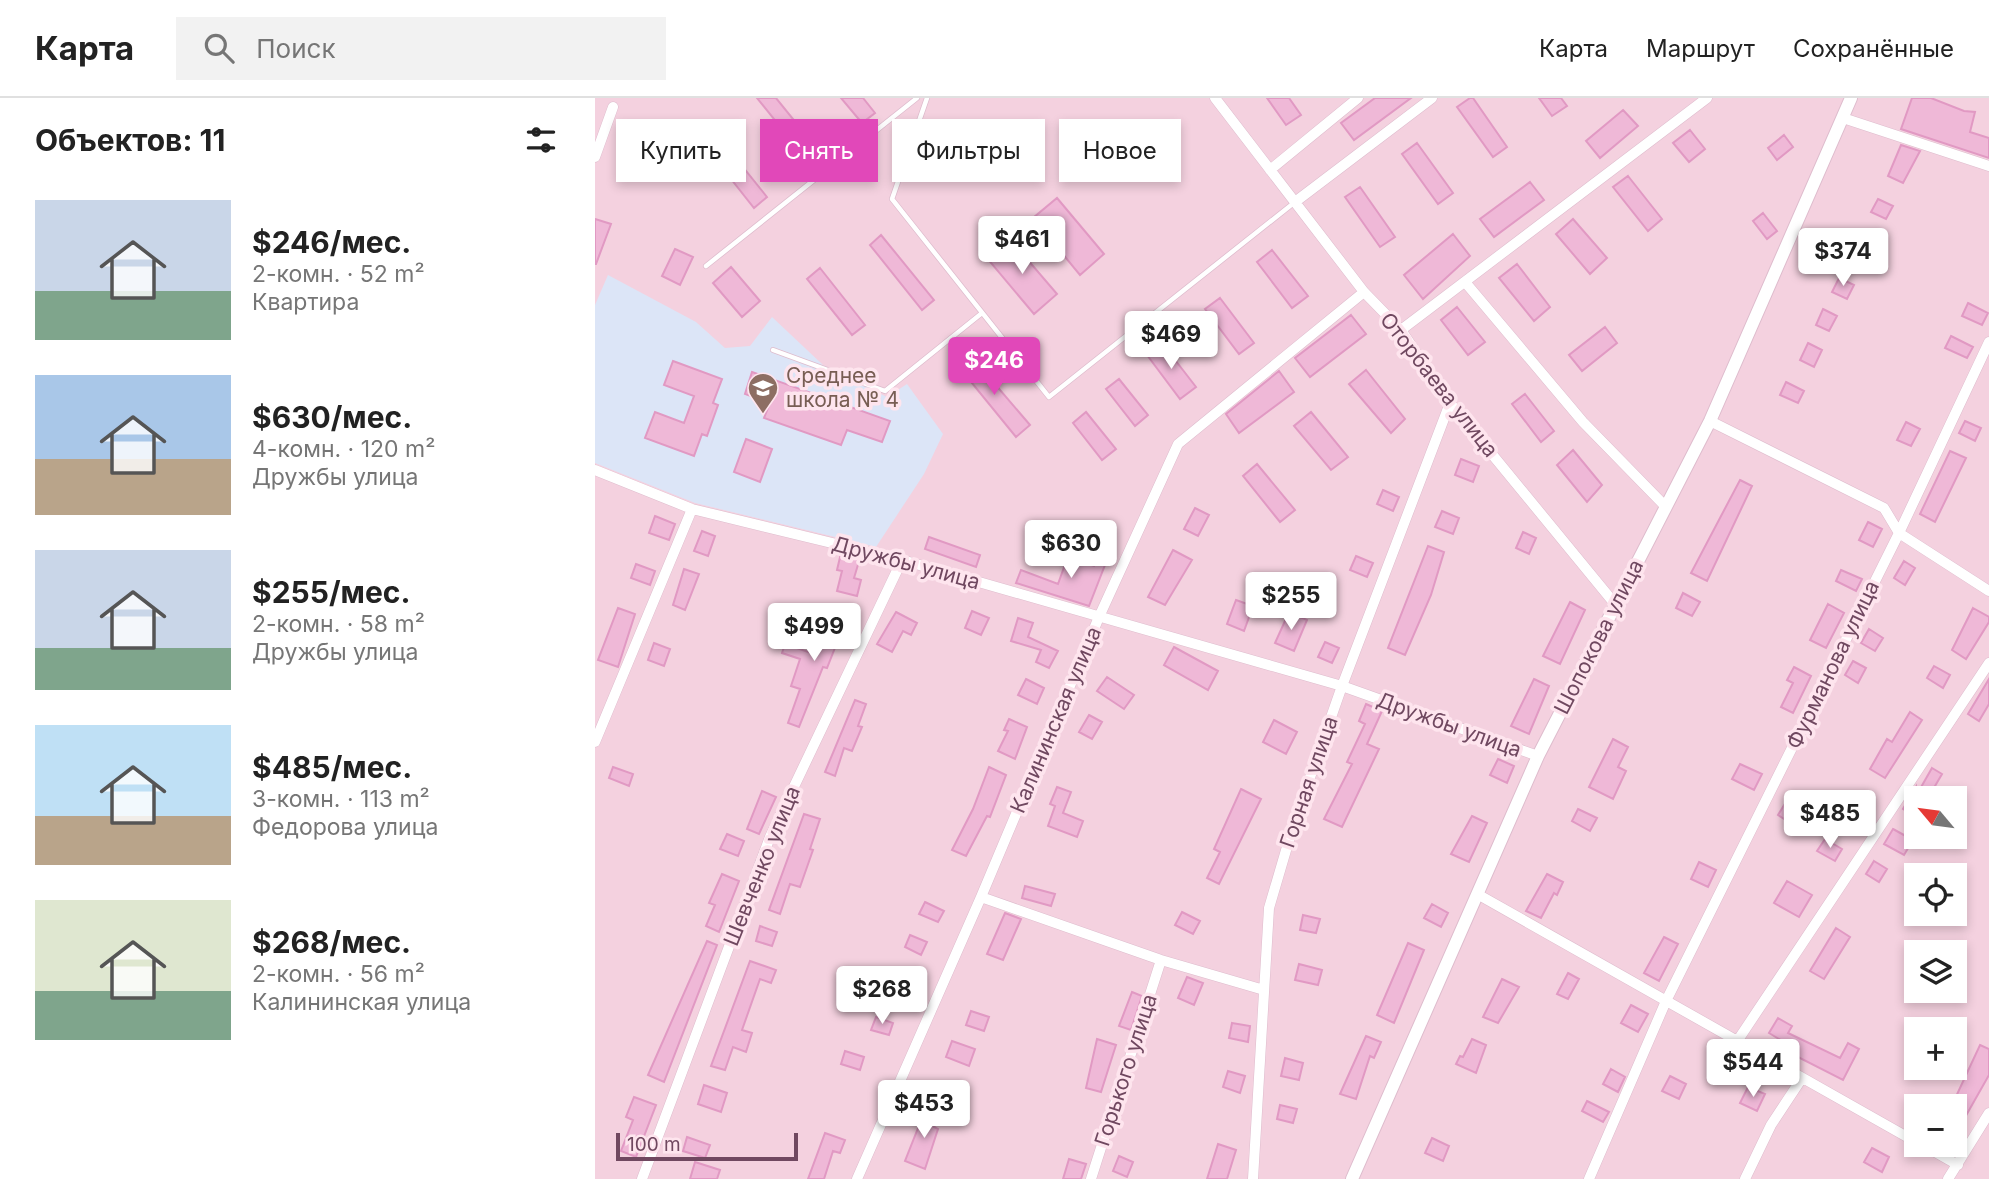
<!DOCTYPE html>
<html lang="ru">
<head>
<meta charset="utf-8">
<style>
  body { margin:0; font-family:Inter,sans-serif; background:#f2f2f2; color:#222; height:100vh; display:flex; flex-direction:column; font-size:26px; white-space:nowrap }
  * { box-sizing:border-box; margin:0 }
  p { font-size:23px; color:#767676 }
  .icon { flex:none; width:38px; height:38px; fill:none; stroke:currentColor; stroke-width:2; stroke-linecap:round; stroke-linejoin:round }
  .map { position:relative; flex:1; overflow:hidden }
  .details { display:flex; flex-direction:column; background:#fff; width:595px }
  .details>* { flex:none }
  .guide { position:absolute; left:21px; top:21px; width:665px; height:63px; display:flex; gap:14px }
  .needle { width:46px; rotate:299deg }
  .fabs { position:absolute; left:1309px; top:688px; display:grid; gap:14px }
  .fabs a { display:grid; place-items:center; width:63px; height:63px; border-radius:0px; background:#fff; box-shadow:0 4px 10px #0003; font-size:35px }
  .scale { position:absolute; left:21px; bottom:18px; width:182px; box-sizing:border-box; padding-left:7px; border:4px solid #704860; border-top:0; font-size:19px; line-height:24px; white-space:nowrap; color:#704860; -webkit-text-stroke:5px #fee5ee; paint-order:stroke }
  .price { position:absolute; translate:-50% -60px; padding:0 16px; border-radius:7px; background:#fff; color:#222; font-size:23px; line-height:46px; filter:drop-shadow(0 2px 4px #0008) }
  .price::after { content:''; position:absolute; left:50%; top:42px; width:21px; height:16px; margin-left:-10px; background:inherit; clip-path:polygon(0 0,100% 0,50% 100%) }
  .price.current { background:#e148b9; color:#fff }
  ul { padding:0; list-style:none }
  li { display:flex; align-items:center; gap:21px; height:175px; padding:0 35px }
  li span { display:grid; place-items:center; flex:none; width:196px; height:140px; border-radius:0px; color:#555 }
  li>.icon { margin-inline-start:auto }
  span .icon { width:84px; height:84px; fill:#fffc; stroke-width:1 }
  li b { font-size:30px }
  h2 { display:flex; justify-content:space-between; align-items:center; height:84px; padding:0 35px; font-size:30px }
  .pill { padding:0 24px; border-radius:0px; background:#fff; box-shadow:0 4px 10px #0003; font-size:24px; line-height:63px }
  .pill.current { background:#e148b9; color:#fff }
  header { display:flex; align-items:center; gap:42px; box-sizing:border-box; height:98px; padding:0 35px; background:#fff; border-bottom:2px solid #e0e0e0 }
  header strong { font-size:33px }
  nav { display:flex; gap:38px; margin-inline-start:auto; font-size:24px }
  .search { width:490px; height:63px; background:#f2f2f2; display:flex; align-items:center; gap:18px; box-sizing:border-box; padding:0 24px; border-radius:0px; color:#767676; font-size:26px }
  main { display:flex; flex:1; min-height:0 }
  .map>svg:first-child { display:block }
</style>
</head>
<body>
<header>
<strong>Карта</strong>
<div class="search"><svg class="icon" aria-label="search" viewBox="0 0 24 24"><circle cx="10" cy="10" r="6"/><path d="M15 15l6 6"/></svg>Поиск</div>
<nav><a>Карта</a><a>Маршрут</a><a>Сохранённые</a></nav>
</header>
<main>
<section class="details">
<h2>Объектов: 11<svg class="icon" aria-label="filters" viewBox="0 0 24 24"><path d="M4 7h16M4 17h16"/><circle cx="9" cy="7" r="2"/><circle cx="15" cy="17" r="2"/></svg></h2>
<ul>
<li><span style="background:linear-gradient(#c9d6e8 65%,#7fa58c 0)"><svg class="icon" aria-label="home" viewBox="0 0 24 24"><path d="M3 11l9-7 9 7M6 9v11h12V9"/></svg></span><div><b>$246/мес.</b><p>2-комн. · 52 m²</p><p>Квартира</p></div></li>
<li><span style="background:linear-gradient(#a9c7e8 60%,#b9a48a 0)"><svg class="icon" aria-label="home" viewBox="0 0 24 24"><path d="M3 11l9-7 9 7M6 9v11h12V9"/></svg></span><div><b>$630/мес.</b><p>4-комн. · 120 m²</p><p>Дружбы улица</p></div></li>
<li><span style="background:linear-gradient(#c9d6e8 70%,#7fa58c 0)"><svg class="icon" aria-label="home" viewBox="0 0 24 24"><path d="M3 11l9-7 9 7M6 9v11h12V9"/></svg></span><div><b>$255/мес.</b><p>2-комн. · 58 m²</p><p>Дружбы улица</p></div></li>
<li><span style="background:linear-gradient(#bfe0f5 65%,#b9a48a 0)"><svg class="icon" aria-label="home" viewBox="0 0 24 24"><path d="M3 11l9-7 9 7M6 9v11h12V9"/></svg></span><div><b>$485/мес.</b><p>3-комн. · 113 m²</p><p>Федорова улица</p></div></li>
<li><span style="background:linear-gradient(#dfe7d0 65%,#7fa58c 0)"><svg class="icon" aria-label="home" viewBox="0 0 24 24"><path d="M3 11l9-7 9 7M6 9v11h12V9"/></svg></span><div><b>$268/мес.</b><p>2-комн. · 56 m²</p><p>Калининская улица</p></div></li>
</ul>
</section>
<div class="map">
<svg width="1394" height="1081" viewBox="0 0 1394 1081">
  <rect width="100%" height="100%" fill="#fbdfe9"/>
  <path fill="#f4d1df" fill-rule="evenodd" d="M0 0H1394V1081H0ZM1321 700H1360V738H1321ZM1321 777H1360V816H1321ZM1321 854H1360V892H1321ZM1321 931H1360V970H1321ZM1321 1008H1360V1046H1321Z"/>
  <path fill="#dce5f7" d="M13 177 101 224 130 250 155 248 177 219 228 267 292 299 312 286 348 336 329 376 281 449 100 405 0 365V207Z"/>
  <path fill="#efb8d7" stroke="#e199c3" stroke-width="2" d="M162 0H181L228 58 216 67Z
    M246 0H268L280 15 267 25Z
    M672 0H694L706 17 691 27Z
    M780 0H816L759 42 746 25Z
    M875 0H878L912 49 898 59 862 9Z
    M944 0H966L972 8 957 18Z
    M1317 0H1336L1369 13 1380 14 1375 34 1394 40V60L1306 31Z
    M1028 12 1043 28 1005 60 991 43Z
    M1095 32 1110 51 1094 64 1078 45Z
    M119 33 172 99 159 110 106 43Z
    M1189 37 1198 49 1182 62 1173 50Z
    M822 45 858 95 843 106 807 56Z
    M1306 47 1325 53 1308 85 1293 78Z
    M1033 78 1067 121 1053 133 1018 89Z
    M935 84 949 102 899 139 885 121Z
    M765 89 800 139 785 149 750 99Z
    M462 100 509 156 485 177 438 120Z
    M1283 101 1298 108 1291 121 1276 114Z
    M1168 115 1182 133 1172 141 1158 123Z
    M0 121 16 126 1 166H0Z
    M978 121 1012 160 995 176 961 136Z
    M858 136 875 158 828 201 809 177Z
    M286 137 339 202 327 212 275 147Z
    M414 140 462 196 439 216 391 159Z
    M1262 147 1277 154 1270 168 1255 160Z
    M80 151 98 159 85 187 67 178Z
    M677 152 713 198 697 210 662 164Z
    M922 166 955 209 939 223 904 180Z
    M136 169 165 203 147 219 118 185Z
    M225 170 270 227 257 237 212 181Z
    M1244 180 1259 187 1252 201 1237 194Z
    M625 200 659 245 644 256 610 211Z
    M1373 205 1393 215 1387 227 1367 218Z
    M862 209 890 244 873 257 846 222Z
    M1228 211 1242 218 1234 233 1221 227Z
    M756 217 771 236 715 279 700 260Z
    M1010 229 1022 245 987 273 974 257Z
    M1356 238 1378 249 1372 260 1350 250Z
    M567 245 601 289 585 301 552 257Z
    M1213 245 1227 252 1219 269 1205 262Z
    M376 258 435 327 421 339 363 268Z
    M78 263 127 281 118 305 123 307 112 338 107 336 99 358 50 340 60 314 89 325 99 298 69 287Z
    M771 272 810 321 796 335 754 286Z
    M684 273 699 294 644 335 631 316Z
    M157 274 295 323 287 344 252 332 246 347 169 320 175 305 150 296Z
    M524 281 553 317 540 328 511 291Z
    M1191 284 1209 293 1203 305 1185 297Z
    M930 296 959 333 946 344 917 306Z
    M491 314 521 351 507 362 478 325Z
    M716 314 753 359 736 372 699 328Z
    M1370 323 1386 330 1380 343 1364 335Z
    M1311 324 1325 331 1316 348 1302 342Z
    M151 341 177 351 165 384 139 374Z
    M978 352 1007 387 992 404 962 367Z
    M1355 353 1371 360 1340 424 1325 416Z
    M866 361 884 368 878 384 860 377Z
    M662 366 700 412 685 424 648 378Z
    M1145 382 1157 388 1112 483 1096 475Z
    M788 392 804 399 798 413 782 406Z
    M600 410 614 417 603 438 589 431Z
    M847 413 864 420 858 436 840 429Z
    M60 418 80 426 74 442 54 435Z
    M1273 424 1287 431 1278 449 1264 442Z
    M107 433 120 438 113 458 99 453Z
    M928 434 941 440 934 456 921 450Z
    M334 439 385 457 381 469 330 451Z
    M833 448 849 454 836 497 810 557 793 550Z
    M506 451 515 454 494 508 421 485 426 472 463 486 473 458 499 468Z
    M578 452 597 462 570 507 553 499Z
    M246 455 265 460 259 480 266 482 262 498 242 493 247 473 242 472Z
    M761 458 778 465 772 479 755 472Z
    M1309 463 1320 470 1310 487 1299 480Z
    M41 466 60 473 55 487 36 480Z
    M89 471 104 476 90 512 78 507Z
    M1246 472 1267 481 1261 493 1241 483Z
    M1088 495 1105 504 1097 518 1081 510Z
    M641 502 658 508 649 533 632 526Z
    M975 504 990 512 965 566 948 558Z
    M1233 506 1249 515 1231 550 1215 542Z
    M23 510 40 516 23 569 3 562Z
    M1378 510 1394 519V524L1371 561 1357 552Z
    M377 513 394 520 386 537 370 530Z
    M301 514 322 525 316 537 308 533 297 554 282 546Z
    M694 514 712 522 699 553 680 545Z
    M232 515 257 521 253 534 247 532 232 570 228 569 204 629 193 625 205 591 196 588 205 561 187 555 190 546 219 556Z
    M423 520 438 525 433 539 463 553 454 570 441 564 446 552 416 543Z
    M1274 531 1288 540 1280 553 1266 545Z
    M730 544 744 550 737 565 723 559Z
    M59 545 75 551 69 568 53 562Z
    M579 549 623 573 613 592 569 567Z
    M1258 563 1271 570 1263 585 1250 577Z
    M1339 568 1355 577 1348 590 1332 580Z
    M1199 569 1216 578 1198 615 1186 609 1198 585 1192 582Z
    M512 579 539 597 529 611 502 593Z
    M431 581 449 590 442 606 423 597Z
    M939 581 954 588 934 636 916 628Z
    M1394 581V606L1384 623 1373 616Z
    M260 602 271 606 263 628 267 629 257 653 249 650 240 678 230 674Z
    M771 606 787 613 772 646 784 651 747 729 729 721 757 666 752 664 770 626 764 623Z
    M1315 614 1327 622 1290 680 1275 671 1292 641 1297 644Z
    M494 617 507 624 497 641 484 634Z
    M414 621 432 629 420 661 403 653 413 633 409 632Z
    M679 622 702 634 691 656 668 644Z
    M1018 641 1033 649 1023 669 1031 673 1018 701 994 689Z
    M903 661 919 668 912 685 895 677Z
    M1145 666 1167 676 1159 692 1137 681Z
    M18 669 38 676 34 688 14 680Z
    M394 669 411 677 395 719 392 718 371 758 357 752 378 711Z
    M1337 670 1347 676 1333 700H1321V719L1308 711 1321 689V698Z
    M462 689 476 694 468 715 488 723 482 739 453 728 460 708 455 706Z
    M646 691 666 701 624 786 612 780 625 754 619 751Z
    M167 693 181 699 164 736 152 731Z
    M1191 704 1205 712 1197 726 1183 717Z
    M983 711 1002 720 995 733 977 723Z
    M1248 711 1264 720 1257 732 1241 723Z
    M209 716 225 721 215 751 218 752 205 789 195 786 185 816 174 812Z
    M877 718 892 725 874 764 856 756Z
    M1298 731 1318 742 1309 757 1289 746Z
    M132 736 149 743 143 758 125 751Z
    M1230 741 1247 751 1240 763 1222 753Z
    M1279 763 1292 771 1284 784 1271 776Z
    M1104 764 1121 772 1113 789 1096 781Z
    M127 776 144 783 124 834 111 828 120 807 114 805Z
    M952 776 968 784 962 797 959 795 946 820 931 813Z
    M1192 783 1217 797 1204 819 1179 805Z
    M430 788 460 796 456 808 427 800Z
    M330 804 349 813 343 824 324 816Z
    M837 806 853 815 846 829 829 820Z
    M587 814 605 823 598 836 580 827Z
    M410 815 426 821 408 862 392 856Z
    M708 817 725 821 721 835 705 832Z
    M165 828 182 834 177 848 161 843Z
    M1241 830 1255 839 1229 881 1215 873Z
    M315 837 332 844 326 857 310 849Z
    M1069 839 1083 846 1064 883 1049 875Z
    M112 843 122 847 69 984 53 977Z
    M813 845 829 852 799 925 782 917Z
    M155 863 181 872 176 885 165 881 147 932 157 935 151 954 138 949 130 972 116 968Z
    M704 866 727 872 723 887 700 882Z
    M973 875 984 881 973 901 962 896Z
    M592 879 608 885 599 907 583 900Z
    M907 881 924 889 903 925 888 919Z
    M276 883 296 890 291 905 270 898Z
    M537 894 547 898 536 932 524 928Z
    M1036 907 1053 916 1043 934 1026 925Z
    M376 913 394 919 389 933 371 927Z
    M281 919 298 925 294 937 276 932Z
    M1183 920 1197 928 1193 935 1245 960 1253 945 1264 951 1248 982 1197 956 1199 950 1174 935Z
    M637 925 655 928 653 944 634 940Z
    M771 938 786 944 779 960 775 958 761 1001 745 996Z
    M502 941 521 947 506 994 491 990Z
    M877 941 891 947 881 975 861 966 865 958 868 959Z
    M357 943 380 951 374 968 351 959Z
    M1385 947 1394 951V977L1360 1037 1358 1005Z
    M250 953 269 959 265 972 246 966Z
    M690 960 708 965 704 982 686 978Z
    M1016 971 1030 979 1023 994 1008 986Z
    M633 973 650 978 645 995 628 989Z
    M1075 978 1091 986 1084 1001 1067 993Z
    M109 987 132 995 126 1014 103 1006Z
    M1153 989 1170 996 1162 1013 1145 1005Z
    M39 999 61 1007 41 1059 26 1053 38 1022 31 1019Z
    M992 1003 1014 1014 1008 1024 987 1013Z
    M685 1007 702 1011 698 1025 682 1021Z
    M331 1010 344 1015 339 1029 343 1031 330 1071 310 1063Z
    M230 1035 250 1042 245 1055 238 1053 229 1081H213Z
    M92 1039 115 1047 110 1060 88 1053Z
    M837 1040 854 1048 848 1063 830 1055Z
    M623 1046 641 1052 632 1081H612Z
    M1277 1050 1294 1059 1287 1074 1269 1064Z
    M524 1058 538 1064 532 1079 518 1073Z
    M474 1061 491 1066 486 1081H468Z
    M100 1064 125 1072 122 1081H95Z"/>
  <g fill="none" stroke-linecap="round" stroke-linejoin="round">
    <g stroke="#debccd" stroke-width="6">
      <path id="service" d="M332 0 297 101 454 299 700 104
        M111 168 322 0
        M178 252 290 293 387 215"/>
    </g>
    <g stroke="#debccd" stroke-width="11">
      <path id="minor" d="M620 0 769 194 806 232 855 305 1020 506
        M1248 20 1394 68
        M0 59 18 9
        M675 72 763 0
        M700 104 837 0
        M870 184 988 324 1070 408
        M806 232 1112 0
        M1115 323 1289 410 1304 435 1394 493
        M0 372 97 411 307 462 747 588 943 658
        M0 644 97 411
        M884 797 1321 1044
        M386 799 566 862 669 892
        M1143 942 1394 565
        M1326 1046 1363 1067
        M47 1081 175 739 307 462
        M262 1081 386 799 504 519 583 346 769 194
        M496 1081 566 862
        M658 1081 674 810 699 725 747 588 855 305
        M994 1081 1071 903 1304 435 1394 244
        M1150 1081 1176 1027 1207 980
        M1353 1081 1394 1015"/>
    </g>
    <g stroke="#debccd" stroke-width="14">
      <path id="tertiary" d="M757 1081 943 658 1115 323 1256 0"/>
    </g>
    <use href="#service" stroke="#fff" stroke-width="4.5"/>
    <use href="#minor" stroke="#fff" stroke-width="10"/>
    <use href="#tertiary" stroke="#fff" stroke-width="12"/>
  </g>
  <defs>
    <g id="school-pin" transform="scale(1.575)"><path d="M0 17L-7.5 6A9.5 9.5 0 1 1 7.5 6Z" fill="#8d6e63" stroke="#fee5ee"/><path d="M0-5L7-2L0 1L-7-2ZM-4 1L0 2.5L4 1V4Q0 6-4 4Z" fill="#fff"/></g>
  </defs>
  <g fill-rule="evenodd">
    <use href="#school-pin" x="168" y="290"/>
  </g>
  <g text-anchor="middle" stroke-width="7" stroke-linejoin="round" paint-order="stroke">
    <g font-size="21" fill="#785e54" stroke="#fee5ee" text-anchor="start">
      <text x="191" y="285">Среднее<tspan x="191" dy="24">школа № 4</tspan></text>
    </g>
    <g font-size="21" fill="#704860" stroke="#fee5ee">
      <text transform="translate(844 287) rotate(52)" y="7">Оторбаева улица</text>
      <text transform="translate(311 465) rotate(15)" y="7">Дружбы улица</text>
      <text transform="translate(1004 539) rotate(-63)" y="7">Шопокова улица</text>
      <text transform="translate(1238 567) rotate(-64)" y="7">Фурманова улица</text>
      <text transform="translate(461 622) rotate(-67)" y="7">Калининская улица</text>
      <text transform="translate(854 627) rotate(20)" y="7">Дружбы улица</text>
      <text transform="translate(714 684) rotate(-71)" y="7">Горная улица</text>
      <text transform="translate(167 768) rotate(-68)" y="7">Шевченко улица</text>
      <text transform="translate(531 972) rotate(-72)" y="7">Горького улица</text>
    </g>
  </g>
</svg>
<div class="fabs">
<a><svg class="needle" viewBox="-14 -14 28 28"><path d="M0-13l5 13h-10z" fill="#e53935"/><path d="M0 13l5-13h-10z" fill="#767676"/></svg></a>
<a><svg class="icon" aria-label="locate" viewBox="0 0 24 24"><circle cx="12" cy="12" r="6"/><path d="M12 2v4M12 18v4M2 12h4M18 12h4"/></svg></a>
<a><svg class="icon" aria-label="layers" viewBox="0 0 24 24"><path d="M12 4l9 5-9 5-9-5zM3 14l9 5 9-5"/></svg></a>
<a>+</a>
<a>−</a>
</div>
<div class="scale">100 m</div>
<b class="price" style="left:427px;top:178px">$461</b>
<b class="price" style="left:1248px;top:190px">$374</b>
<b class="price" style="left:576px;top:273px">$469</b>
<b class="price current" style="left:399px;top:299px">$246</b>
<b class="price" style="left:476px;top:482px">$630</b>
<b class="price" style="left:696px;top:534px">$255</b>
<b class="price" style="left:219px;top:565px">$499</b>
<b class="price" style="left:1235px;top:752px">$485</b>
<b class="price" style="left:287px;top:928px">$268</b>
<b class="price" style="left:1158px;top:1001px">$544</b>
<b class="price" style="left:329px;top:1042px">$453</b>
<div class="guide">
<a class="pill">Купить</a>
<a class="pill current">Снять</a>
<a class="pill">Фильтры</a>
<a class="pill">Новое</a>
</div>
</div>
</main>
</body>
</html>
